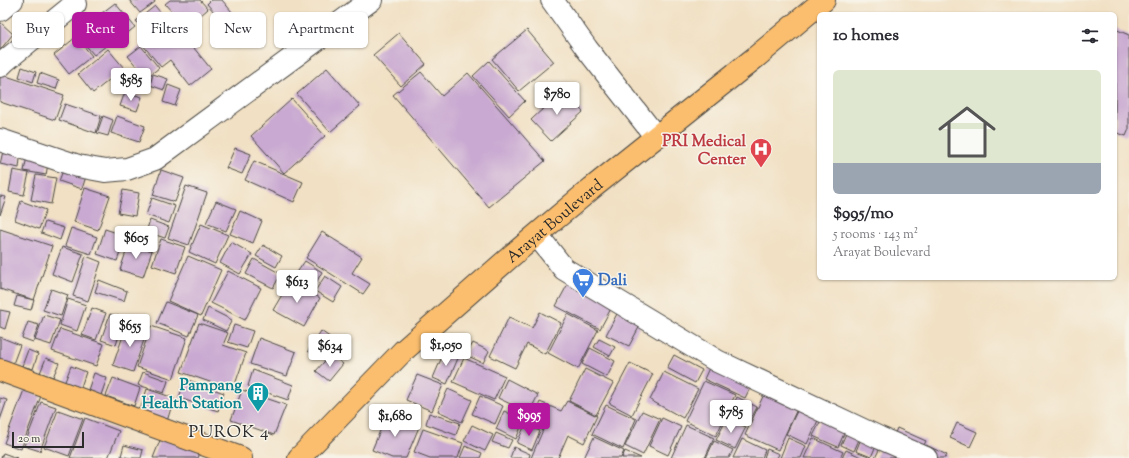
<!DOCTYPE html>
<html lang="en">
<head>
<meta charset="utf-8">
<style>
  body { margin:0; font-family:"Sorts Mill Goudy",serif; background:#f2f2f3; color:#2b2b33; height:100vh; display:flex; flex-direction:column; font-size:15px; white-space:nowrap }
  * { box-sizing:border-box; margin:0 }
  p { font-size:13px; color:#7c7c81 }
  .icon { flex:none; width:22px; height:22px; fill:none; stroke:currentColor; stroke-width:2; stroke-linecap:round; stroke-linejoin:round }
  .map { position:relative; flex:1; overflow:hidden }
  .side { position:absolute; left:817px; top:12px; width:300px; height:268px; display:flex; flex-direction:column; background:#fff; border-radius:6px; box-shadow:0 1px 3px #0004 }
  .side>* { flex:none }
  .guide { position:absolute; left:12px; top:12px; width:380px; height:36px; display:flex; gap:8px }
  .scale { position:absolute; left:12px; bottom:10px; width:72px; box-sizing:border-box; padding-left:4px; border:2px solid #2b2b2b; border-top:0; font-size:11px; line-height:14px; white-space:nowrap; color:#2b2b2b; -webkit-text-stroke:3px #f7f3e8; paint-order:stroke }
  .price { position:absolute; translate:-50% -34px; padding:0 9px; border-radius:4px; background:#fff; color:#222; font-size:13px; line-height:26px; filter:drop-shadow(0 1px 2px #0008) }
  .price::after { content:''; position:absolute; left:50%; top:24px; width:12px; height:9px; margin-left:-6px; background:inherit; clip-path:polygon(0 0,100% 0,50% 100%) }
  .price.active { background:#b5179e; color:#fff }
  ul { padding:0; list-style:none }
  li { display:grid; align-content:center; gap:8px; height:212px; padding:0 16px }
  li span { display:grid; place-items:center; height:124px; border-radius:6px; color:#555 }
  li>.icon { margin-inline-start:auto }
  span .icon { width:72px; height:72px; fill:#fffc; stroke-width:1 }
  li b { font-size:17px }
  h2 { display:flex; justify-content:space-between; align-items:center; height:48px; padding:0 16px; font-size:17px }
  .chip { padding:0 14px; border-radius:6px; background:#fff; box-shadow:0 1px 3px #0004; font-size:14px; line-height:36px }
  .chip.active { background:#b5179e; color:#fff }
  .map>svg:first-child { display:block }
</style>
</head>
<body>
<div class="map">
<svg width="1129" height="458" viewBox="0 0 1129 458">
  <rect width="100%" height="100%" fill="#f7f3e8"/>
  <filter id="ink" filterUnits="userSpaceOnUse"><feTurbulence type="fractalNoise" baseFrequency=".025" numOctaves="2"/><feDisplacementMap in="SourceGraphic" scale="8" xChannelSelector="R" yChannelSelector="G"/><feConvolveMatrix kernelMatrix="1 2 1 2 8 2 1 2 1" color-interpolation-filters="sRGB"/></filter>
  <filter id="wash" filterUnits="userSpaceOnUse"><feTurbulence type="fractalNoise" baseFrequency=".012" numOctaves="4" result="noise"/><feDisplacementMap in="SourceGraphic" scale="16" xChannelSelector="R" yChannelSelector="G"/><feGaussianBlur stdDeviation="0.9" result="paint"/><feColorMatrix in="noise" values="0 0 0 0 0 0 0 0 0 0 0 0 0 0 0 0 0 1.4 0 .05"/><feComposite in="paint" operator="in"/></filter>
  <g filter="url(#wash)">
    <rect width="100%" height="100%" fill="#f1e0c3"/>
    <g id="blocks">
      <path fill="#c9a9d1" d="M129 0H154L155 2 140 13Z
        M170 0H200L208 9 186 28 165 4Z
        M211 0H222L232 12 222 21 207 4Z
        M115 3 135 27 114 44 94 19Z
        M155 6 165 18 146 33 136 21Z
        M171 20 211 69 190 86 170 60 161 67 142 44Z
        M0 22 13 34 0 50Z
        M93 22 110 43 94 55 77 35Z
        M1115 29 1129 35V129L1126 136 1115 132Z
        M527 30 554 62 519 91 492 59Z
        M399 33 426 64 401 86 373 55Z
        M76 37 92 56 69 74 54 55Z
        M141 46 159 68 146 78 128 56Z
        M108 49 124 68 93 93 78 74Z
        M489 61 525 101 509 116 473 76Z
        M22 67 36 72 33 82 19 77Z
        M327 68 360 106 330 132 297 94Z
        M421 72 442 96 468 73 545 161 489 207 393 95Z
        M40 73 59 80 56 89 37 83Z
        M0 74 64 95 55 120 0 102Z
        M153 74 168 79 164 90 150 85Z
        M168 85 181 90 175 106 163 102Z
        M563 90 583 112 551 141 531 120Z
        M125 92 142 97 137 111 120 106Z
        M292 99 325 136 284 173 251 136Z
        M65 104 101 116 96 133 59 120Z
        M103 116 113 120 108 136 97 133Z
        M117 116 145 126 139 142 111 133Z
        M5 143 21 150 19 168 0 164Z
        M235 148 251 154 242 174 226 168Z
        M28 152 49 158 46 175 24 171Z
        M254 161 303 182 294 202 245 180Z
        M65 165 87 173 82 189 59 181Z
        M13 170 29 173 24 195 9 192Z
        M161 170 184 178 175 202 153 195Z
        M36 175 56 178 51 204 31 200Z
        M186 186 207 193 189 245 168 238Z
        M85 188 110 196 98 230 74 222Z
        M123 190 139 193 135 216 118 213Z
        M0 196 6 197 0 215Z
        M152 198 175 206 169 223 146 215Z
        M21 201 46 210 39 229 15 220Z
        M216 201 236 209 226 231 206 223Z
        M240 211 262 221 253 243 230 234Z
        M150 220 169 227 165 238 146 232Z
        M45 222 64 228 60 240 41 233Z
        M201 224 228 235 215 264 189 252Z
        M71 228 97 237 91 254 65 246Z
        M0 229 52 246 34 300 0 289Z
        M105 229 126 236 117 261 97 254Z
        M322 232 362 257 352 273 370 284 363 294 306 258Z
        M161 239 185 247 176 273 152 265Z
        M231 242 252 254 240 274 220 263Z
        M129 243 152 251 143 277 120 270Z
        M263 245 282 256 276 267 256 256Z
        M62 247 83 254 73 282 52 274Z
        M86 256 101 262 88 301 73 296Z
        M188 256 221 270 201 316 168 301Z
        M254 259 281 274 273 288 246 274Z
        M305 261 322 272 314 286 296 274Z
        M228 271 261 288 245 320 211 303Z
        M325 276 342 287 333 302 315 291Z
        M571 278 615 301 600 329 556 306Z
        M99 280 127 291 124 301 95 292Z
        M290 281 320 298 304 327 273 310Z
        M51 289 68 295 61 316 43 310Z
        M17 296 34 300 31 310 14 306Z
        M68 299 86 305 77 331 60 325Z
        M166 302 198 315 189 336 157 323Z
        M621 306 644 318 629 346 606 335Z
        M92 308 106 313 96 340 82 335Z
        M208 308 232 320 226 331 203 320Z
        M0 310 10 312 5 329 0 327Z
        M540 312 561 323 545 354 527 344 515 368 490 356 509 317 532 328Z
        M110 314 125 318 116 345 101 340Z
        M568 314 598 330 578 369 548 353Z
        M44 315 60 320 51 345 35 340Z
        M28 322 39 325 33 342 22 338Z
        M199 323 228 333 223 345 246 353 233 390 181 372Z
        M127 324 147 331 133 372 113 365Z
        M234 325 253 331 247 348 228 342Z
        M151 326 187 338 173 379 137 367Z
        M60 329 104 344 96 366 52 351Z
        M321 331 331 338 319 358 308 351Z
        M0 337 20 345 11 369 0 365Z
        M259 338 296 352 287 376 250 364Z
        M599 339 615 347 610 356 594 347Z
        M473 343 489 351 483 363 466 355Z
        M590 348 615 361 607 377 582 364Z
        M28 350 38 354 33 369 22 366Z
        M445 350 459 356 447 384 433 378Z
        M331 354 343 364 329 381 316 371Z
        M674 355 702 370 695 383 667 368Z
        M46 358 59 363 53 377 40 373Z
        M464 358 505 376 494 400 453 382Z
        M630 363 653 374 632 415 609 403Z
        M71 366 86 372 80 390 64 384Z
        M709 368 750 388 745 398 704 379Z
        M585 369 613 383 596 415 569 401Z
        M253 370 293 385 288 400 248 386Z
        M143 372 168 381 164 393 138 385Z
        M664 372 698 389 683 418 650 400Z
        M94 373 107 378 101 395 88 390Z
        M417 375 443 385 432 411 406 400Z
        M113 378 140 388 134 406 106 396Z
        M185 379 224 393 218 411 179 398Z
        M507 379 538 395 529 413 498 398Z
        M704 381 735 395 716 436 685 421Z
        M147 389 174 398 165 428 137 419Z
        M448 389 472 400 462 422 438 411Z
        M24 390 41 396 21 449 4 443Z
        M242 390 286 405 274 435 231 420Z
        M766 390 799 405 778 450 745 435Z
        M480 396 503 406 495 424 472 414Z
        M737 397 757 407 748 425 728 416Z
        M0 398 7 400 0 420Z
        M567 401 597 416 584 443 568 435 558 458H531L543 430 530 424 540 402 561 411Z
        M41 402 56 407 40 451 24 446Z
        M606 405 636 419 623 449 592 434Z
        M800 405 821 414 807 444 786 434Z
        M58 410 83 419 69 456 44 447Z
        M504 411 524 420 516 439 496 429Z
        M642 411 660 419 643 455 625 446Z
        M429 413 460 423 456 435 426 424Z
        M387 414 419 427 406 458H392L372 450Z
        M823 416 847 427 838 447 813 436Z
        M85 418 119 431 108 458H70Z
        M662 418 681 427 668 455 649 446Z
        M727 418 746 427 735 449 716 440Z
        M957 423 977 432 970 447 950 438Z
        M472 425 493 435 485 451 464 441Z
        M525 425 540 431 532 450 517 443Z
        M686 425 714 438 705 458H671Z
        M849 427 862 433 854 451 841 445Z
        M897 428 926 441 920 453 892 440Z
        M423 429 463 443 458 458H430L414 452Z
        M496 433 512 440 508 448 492 442Z
        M863 434 878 441 871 457 856 451Z
        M594 437 624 451 621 458H584Z
        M161 438 201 451 198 458H153Z
        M788 438 806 446 801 458H780Z
        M813 438 843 452 840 458H804Z
        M742 439 765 450 762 458H733Z
        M714 441 733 450 729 458H706Z
        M882 444 903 458H875Z
        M124 445 143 450 141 458H130L121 456Z
        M926 445 947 455 945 458H934L923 453Z
        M465 446 482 453 480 458H460Z
        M514 447 530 454 529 458H510Z
        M767 449 779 454 777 458H764Z
        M846 450 863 458H842Z
        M625 451 641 458H622Z
        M3 453 17 458H1Z"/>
    </g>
  </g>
  <g filter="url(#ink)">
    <use href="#blocks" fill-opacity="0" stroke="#494642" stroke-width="1"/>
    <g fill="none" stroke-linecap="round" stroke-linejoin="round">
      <g stroke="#494642" stroke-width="24">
        <path id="minor" d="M552 0 587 49 656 137
          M0 10 12 0
          M0 66 5 61 75 4
          M0 140 78 166 105 171 127 169 155 159 371 0
          M537 235 564 269 717 361 880 438 926 458"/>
      </g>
      <g stroke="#494642" stroke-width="24">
        <g id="major">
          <path d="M0 370 241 458"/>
          <path id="s1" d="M299 458 403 351 509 258 592 188 756 57 824 0"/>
        </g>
      </g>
      <use href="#minor" stroke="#fff" stroke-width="22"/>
      <use href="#major" stroke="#fbbe6e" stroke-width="22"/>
    </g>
  </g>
  <defs>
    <g id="hospital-pin" transform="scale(1.15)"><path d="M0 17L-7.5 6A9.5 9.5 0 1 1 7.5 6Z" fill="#e0444e" stroke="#f7f3e8"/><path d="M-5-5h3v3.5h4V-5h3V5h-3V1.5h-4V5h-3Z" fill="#fff"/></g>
    <g id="supermarket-pin" transform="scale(1.15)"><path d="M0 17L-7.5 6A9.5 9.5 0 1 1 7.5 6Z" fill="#3f7fe0" stroke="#f7f3e8"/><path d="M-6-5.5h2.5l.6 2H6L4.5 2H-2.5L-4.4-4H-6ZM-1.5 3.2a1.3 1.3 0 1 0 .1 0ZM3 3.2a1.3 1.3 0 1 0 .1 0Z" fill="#fff"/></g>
    <g id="building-pin" transform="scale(1.15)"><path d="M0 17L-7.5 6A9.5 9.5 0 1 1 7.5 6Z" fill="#0f9aa8" stroke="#f7f3e8"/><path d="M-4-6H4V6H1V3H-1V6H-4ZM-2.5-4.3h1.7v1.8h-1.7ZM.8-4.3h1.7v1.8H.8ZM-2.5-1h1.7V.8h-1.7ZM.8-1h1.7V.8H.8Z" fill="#fff"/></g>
  </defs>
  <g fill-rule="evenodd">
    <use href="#hospital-pin" x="761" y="149"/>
    <use href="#supermarket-pin" x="583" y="279"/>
    <use href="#building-pin" x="258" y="393"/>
  </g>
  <g text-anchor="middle" stroke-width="3" stroke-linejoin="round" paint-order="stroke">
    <g font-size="16" font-weight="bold" fill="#be3a42" stroke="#f7f3e8" text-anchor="end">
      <text x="746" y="146">PRI Medical<tspan x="746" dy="18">Center</tspan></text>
    </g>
    <g font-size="16" fill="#2b2b2b" stroke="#f7f3e8">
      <text dy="6" stroke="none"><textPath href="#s1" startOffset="349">Arayat Boulevard</textPath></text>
    </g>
    <g font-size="16" font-weight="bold" fill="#366cbe" stroke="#f7f3e8" text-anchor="start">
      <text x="598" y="285">Dali</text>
    </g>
    <g font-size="16" font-weight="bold" fill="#0d838f" stroke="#f7f3e8" text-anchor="end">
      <text x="242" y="390">Pampang<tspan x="242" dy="18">Health Station</tspan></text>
    </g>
    <g font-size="17" letter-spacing="1" fill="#2b2b2b" stroke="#f7f3e8">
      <text x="229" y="437">PUROK 4</text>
    </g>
  </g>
</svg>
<div class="scale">20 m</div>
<b class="price" style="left:131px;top:102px">$585</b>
<b class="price" style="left:557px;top:116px">$780</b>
<b class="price" style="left:136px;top:260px">$605</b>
<b class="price" style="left:297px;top:304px">$613</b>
<b class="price" style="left:130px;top:348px">$655</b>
<b class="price" style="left:446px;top:367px">$1,050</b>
<b class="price" style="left:330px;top:368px">$634</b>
<b class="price" style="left:731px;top:434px">$785</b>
<b class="price active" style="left:529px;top:437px">$995</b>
<b class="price" style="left:395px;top:438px">$1,680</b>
<div class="guide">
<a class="chip">Buy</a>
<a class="chip active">Rent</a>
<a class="chip">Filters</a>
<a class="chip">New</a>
<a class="chip">Apartment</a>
</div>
<section class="side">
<h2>10 homes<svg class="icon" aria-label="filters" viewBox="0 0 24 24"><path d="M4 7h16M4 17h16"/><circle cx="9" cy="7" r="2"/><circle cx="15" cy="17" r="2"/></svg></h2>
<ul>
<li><span style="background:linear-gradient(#dfe7d0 75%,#9aa5b1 0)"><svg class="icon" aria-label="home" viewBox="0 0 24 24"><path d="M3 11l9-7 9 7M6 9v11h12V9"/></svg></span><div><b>$995/mo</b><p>5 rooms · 143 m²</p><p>Arayat Boulevard</p></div></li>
</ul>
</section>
</div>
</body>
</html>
